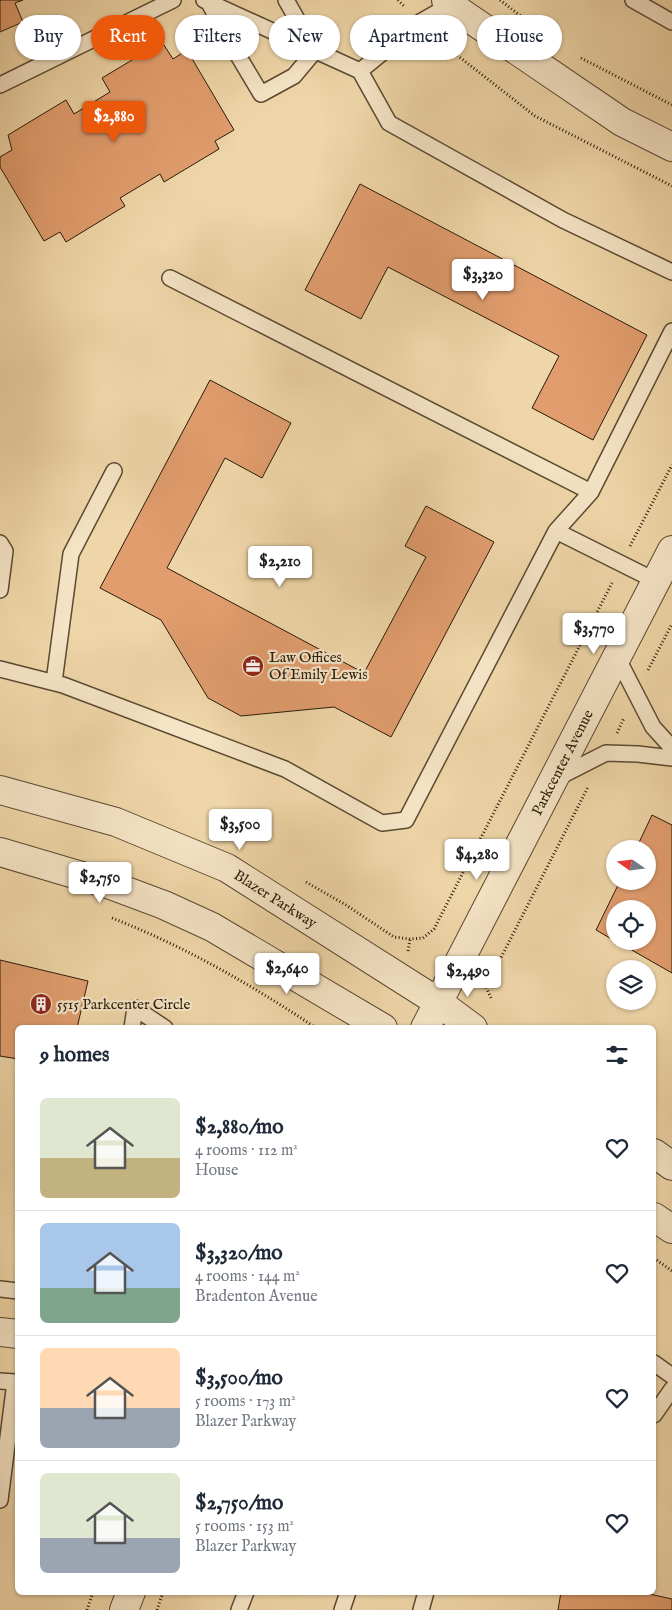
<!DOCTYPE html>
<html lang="en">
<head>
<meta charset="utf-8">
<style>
  body { margin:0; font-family:"IM FELL English",serif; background:#f6f6f7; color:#1f2937; height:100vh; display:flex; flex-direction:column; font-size:19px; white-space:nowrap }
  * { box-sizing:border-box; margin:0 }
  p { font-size:16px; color:#747a83 }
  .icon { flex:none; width:28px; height:28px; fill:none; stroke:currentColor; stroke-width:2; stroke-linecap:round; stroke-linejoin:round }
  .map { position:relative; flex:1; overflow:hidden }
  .details { position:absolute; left:15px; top:1025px; width:641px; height:570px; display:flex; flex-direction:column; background:#fff; border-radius:8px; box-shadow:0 1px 4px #0004 }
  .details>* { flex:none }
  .hud { position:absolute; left:15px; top:15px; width:642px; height:45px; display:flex; gap:10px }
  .needle { width:32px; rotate:284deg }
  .tools { position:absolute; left:606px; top:840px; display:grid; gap:10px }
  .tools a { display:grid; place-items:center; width:50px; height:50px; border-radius:50%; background:#fff; box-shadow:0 1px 4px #0004; font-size:25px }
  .price { position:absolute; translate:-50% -42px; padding:0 11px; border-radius:5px; background:#fff; color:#222; font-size:16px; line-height:32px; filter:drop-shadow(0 1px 2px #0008) }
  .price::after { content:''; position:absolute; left:50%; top:30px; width:15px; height:11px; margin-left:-8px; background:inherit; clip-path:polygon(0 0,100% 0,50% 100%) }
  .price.on { background:#ea580c; color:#fff }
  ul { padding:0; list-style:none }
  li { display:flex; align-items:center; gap:15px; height:125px; padding:0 25px }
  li+li { border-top:1px solid #e0e1e3 }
  li span { display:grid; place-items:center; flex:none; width:140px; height:100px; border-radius:8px; color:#555 }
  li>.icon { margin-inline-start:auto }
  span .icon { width:60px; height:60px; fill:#fffc; stroke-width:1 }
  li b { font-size:21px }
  h2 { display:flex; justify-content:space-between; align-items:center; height:60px; padding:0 25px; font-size:21px }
  .pill { padding:0 18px; border-radius:22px; background:#fff; box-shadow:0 1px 4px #0004; font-size:18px; line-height:45px }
  .pill.on { background:#ea580c; color:#fff }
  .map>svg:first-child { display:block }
</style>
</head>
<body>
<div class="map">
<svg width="672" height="1610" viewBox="0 0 672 1610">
  <rect width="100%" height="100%" fill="#efd6a8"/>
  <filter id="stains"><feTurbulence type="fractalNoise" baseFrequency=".004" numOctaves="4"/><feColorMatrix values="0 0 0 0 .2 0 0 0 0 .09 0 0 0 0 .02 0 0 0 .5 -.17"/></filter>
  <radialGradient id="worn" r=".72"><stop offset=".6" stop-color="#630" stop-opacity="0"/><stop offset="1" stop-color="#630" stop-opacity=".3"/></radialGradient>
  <path fill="#e19d6e" stroke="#291b09" d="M0 0H23L15 3 23 22 0 32Z
    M162 42 173 59 187 50 234 130 215 141 219 149 164 182 160 174 120 198 125 206 66 242 60 232 44 241 0 167V157L12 150 8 135 66 100 74 114 110 92 102 78Z
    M360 184 647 335 593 440 532 408 559 356 388 267 361 319 305 290Z
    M210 380 291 423 262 478 225 458 167 568 364 673 426 557 405 546 426 506 494 542 391 737 334 707 241 716 208 698 161 620 100 588Z
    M652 815 672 825V973L616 941H648V909H615V941L596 930 620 881H648V849H636Z
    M0 960 88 981 77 1028H18V1059L0 1056Z
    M561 1592H640L672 1599V1610H558Z"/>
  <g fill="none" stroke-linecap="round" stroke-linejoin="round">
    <g stroke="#5a4a31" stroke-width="18">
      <path id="service" d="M204 0 360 71 389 123 563 220 672 272
        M633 0 672 22
        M209 3 230 42 261 94 294 76 315 51 286 0
        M360 71 420 22 450 5 453 0
        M0 85 173 0
        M170 278 591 492
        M556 531 591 492 672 331
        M0 543 5 551 0 590
        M617 657 653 727 672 748
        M0 669 63 685 285 769 382 823 406 820 556 531 656 581
        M54 682 71 554 114 471
        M557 778 606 753 638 754 672 758
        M132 1028 135 1008 165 1028
        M0 1289 18 1291
        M654 1363 672 1376
        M0 1381 15 1382 0 1500
        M654 1415 672 1389
        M239 1610 246 1592
        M342 1610 348 1592
        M421 1610 426 1592"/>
    </g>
    <g stroke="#5a4a31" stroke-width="30">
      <path id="minor" d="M0 1332 18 1334
        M124 1610 131 1592"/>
    </g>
    <g stroke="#5a4a31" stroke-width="30">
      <g id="tertiary">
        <path d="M446 0 450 5 622 122 672 147"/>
        <path id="s1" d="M0 790 116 822 227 868 438 1002 473 1028"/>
        <path d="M0 852 105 883 164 905 212 927 383 1028"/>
        <path id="s2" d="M425 1028 672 550"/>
        <path d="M654 1153 672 1166"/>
        <path d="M654 1217 672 1229"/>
      </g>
    </g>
    <path stroke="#291b09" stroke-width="3" stroke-dasharray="1 2.5" stroke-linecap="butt" d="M398 0 405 7
      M500 0 531 24
      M435 38 535 116 672 186
      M581 58 672 105
      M630 546 672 465
      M648 670 672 624
      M617 733 624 718
      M306 882 346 905 394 937 410 939 423 938 434 929 612 583
      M112 918C184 946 252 985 316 1028
      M408 951 410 939
      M491 998 486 987 588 787
      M654 1258 672 1271
      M87 1610 93 1592
      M157 1610 163 1592"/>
    <use href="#service" stroke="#f5e4c6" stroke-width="15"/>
    <use href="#minor" stroke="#f5e4c6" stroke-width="28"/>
    <use href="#tertiary" stroke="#f5e4c6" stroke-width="28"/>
  </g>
  <defs>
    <g id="office-disc" transform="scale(1.125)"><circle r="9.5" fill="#8f2418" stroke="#f5e4c6"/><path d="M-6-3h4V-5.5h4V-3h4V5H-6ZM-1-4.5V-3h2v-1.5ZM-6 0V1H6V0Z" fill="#fff"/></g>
    <g id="building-disc" transform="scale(1.125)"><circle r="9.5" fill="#8f2418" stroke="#f5e4c6"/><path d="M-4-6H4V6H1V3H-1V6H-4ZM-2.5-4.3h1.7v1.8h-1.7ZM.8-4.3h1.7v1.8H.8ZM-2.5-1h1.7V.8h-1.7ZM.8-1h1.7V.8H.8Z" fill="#fff"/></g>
  </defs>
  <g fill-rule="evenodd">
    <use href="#office-disc" x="253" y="666"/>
    <use href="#building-disc" x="41" y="1004"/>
  </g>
  <g text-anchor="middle" stroke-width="4.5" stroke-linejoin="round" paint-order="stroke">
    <g font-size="15" fill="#291b09" stroke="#f5e4c6" text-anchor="start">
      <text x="269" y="662">Law Offices<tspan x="269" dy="17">Of Emily Lewis</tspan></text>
      <text x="57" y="1009">5515 Parkcenter Circle</text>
    </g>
    <g font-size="15" fill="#291b09" stroke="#f5e4c6">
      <text dy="5" stroke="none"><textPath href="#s2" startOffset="299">Parkcenter Avenue</textPath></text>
      <text dy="5" stroke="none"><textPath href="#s1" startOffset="298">Blazer Parkway</textPath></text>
    </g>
  </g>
  <rect width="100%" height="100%" filter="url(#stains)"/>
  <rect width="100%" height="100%" fill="url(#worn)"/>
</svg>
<div class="tools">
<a><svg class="needle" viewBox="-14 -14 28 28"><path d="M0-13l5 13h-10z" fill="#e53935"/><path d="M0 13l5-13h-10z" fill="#747a83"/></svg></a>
<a><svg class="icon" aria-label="locate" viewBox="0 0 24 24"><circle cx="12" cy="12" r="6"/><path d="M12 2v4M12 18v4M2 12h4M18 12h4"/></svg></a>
<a><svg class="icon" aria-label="layers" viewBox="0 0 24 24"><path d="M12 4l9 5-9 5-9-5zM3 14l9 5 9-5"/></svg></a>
</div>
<b class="price on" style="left:114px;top:143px">$2,880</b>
<b class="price" style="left:483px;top:301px">$3,320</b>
<b class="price" style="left:280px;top:588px">$2,210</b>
<b class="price" style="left:594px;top:655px">$3,770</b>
<b class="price" style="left:240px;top:851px">$3,500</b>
<b class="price" style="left:477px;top:881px">$4,280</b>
<b class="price" style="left:100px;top:904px">$2,750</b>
<b class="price" style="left:287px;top:995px">$2,640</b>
<b class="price" style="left:468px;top:998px">$2,490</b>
<div class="hud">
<a class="pill">Buy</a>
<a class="pill on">Rent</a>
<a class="pill">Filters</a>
<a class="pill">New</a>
<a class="pill">Apartment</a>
<a class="pill">House</a>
</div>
<section class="details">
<h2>9 homes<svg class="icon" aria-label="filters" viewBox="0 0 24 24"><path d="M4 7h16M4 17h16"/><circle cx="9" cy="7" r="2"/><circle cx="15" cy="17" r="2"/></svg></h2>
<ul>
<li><span style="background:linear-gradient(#dfe7d0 60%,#c2b280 0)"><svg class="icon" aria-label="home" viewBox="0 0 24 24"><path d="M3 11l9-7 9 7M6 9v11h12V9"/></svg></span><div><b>$2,880/mo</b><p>4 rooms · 112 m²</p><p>House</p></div><svg class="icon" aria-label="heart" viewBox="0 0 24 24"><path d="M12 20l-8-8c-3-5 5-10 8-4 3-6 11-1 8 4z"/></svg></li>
<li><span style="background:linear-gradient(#a9c7e8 65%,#7fa58c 0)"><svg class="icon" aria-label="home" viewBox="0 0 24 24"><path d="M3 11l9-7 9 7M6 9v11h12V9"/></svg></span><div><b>$3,320/mo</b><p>4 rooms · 144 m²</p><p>Bradenton Avenue</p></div><svg class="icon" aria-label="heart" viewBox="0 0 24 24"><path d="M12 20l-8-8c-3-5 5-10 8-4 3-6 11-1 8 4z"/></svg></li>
<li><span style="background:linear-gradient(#ffd9b3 60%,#9aa5b1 0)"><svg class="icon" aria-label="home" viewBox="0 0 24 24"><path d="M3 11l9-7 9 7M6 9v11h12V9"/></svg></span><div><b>$3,500/mo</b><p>5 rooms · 173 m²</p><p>Blazer Parkway</p></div><svg class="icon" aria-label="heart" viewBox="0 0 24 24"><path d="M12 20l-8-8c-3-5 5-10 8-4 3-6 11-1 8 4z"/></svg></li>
<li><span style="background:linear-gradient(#dfe7d0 65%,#9aa5b1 0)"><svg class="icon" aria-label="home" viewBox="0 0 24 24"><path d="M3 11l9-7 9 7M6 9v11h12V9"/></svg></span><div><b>$2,750/mo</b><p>5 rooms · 153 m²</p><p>Blazer Parkway</p></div><svg class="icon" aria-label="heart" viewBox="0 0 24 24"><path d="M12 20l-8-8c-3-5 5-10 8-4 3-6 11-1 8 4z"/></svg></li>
</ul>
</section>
</div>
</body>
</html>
